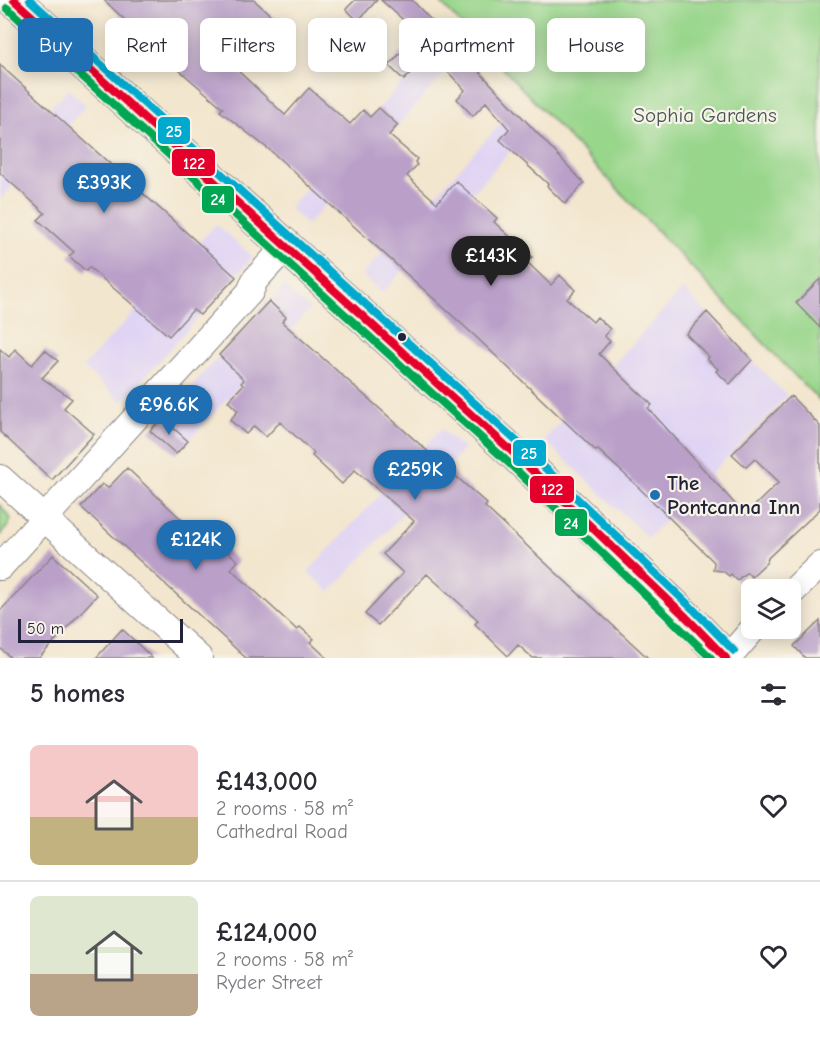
<!DOCTYPE html>
<html lang="en">
<head>
<meta charset="utf-8">
<style>
  body { margin:0; font-family:"Comic Neue",sans-serif; background:#f2f2f3; color:#2b2b33; height:100vh; display:flex; flex-direction:column; font-size:22px; white-space:nowrap }
  * { box-sizing:border-box; margin:0 }
  p { font-size:20px; color:#7c7c81 }
  .icon { flex:none; width:33px; height:33px; fill:none; stroke:currentColor; stroke-width:2; stroke-linecap:round; stroke-linejoin:round }
  .map { position:relative; height:658px; overflow:hidden }
  .drawer { display:flex; flex-direction:column; background:#fff; flex:1 }
  .drawer>* { flex:none }
  .guide { position:absolute; left:18px; top:18px; width:784px; height:54px; display:flex; gap:12px }
  .controls { position:absolute; left:741px; top:579px; display:grid; gap:12px }
  .controls a { display:grid; place-items:center; width:60px; height:60px; border-radius:9px; background:#fff; box-shadow:0 3px 15px #0003; font-size:30px }
  .scale { position:absolute; left:18px; bottom:15px; width:165px; box-sizing:border-box; padding-left:6px; border:3px solid #22223b; border-top:0; font-size:16px; line-height:21px; white-space:nowrap; color:#22223b; -webkit-text-stroke:4px #f7f3e8; paint-order:stroke }
  .price { position:absolute; translate:-50% -51px; padding:0 14px; border-radius:21px; background:#1f6fb2; color:#fff; font-size:20px; line-height:39px; filter:drop-shadow(0 2px 3px #0008) }
  .price::after { content:''; position:absolute; left:50%; top:36px; width:18px; height:14px; margin-left:-9px; background:inherit; clip-path:polygon(0 0,100% 0,50% 100%) }
  .price.active { background:#222; color:#fff }
  ul { padding:0; list-style:none }
  li { display:flex; align-items:center; gap:18px; height:150px; padding:0 30px }
  li+li { border-top:2px solid #e1e1e2 }
  li span { display:grid; place-items:center; flex:none; width:168px; height:120px; border-radius:9px; color:#555 }
  li>.icon { margin-inline-start:auto }
  span .icon { width:72px; height:72px; fill:#fffc; stroke-width:1 }
  li b { font-size:26px }
  h2 { display:flex; justify-content:space-between; align-items:center; height:72px; padding:0 30px; font-size:26px }
  .pill { padding:0 21px; border-radius:9px; background:#fff; box-shadow:0 3px 15px #0003; font-size:21px; line-height:54px }
  .pill.active { background:#1f6fb2; color:#fff }
  .map>svg:first-child { display:block }
</style>
</head>
<body>
<div class="map">
<svg width="820" height="658" viewBox="0 0 820 658">
  <rect width="100%" height="100%" fill="#f7f3e8"/>
  <filter id="ink" filterUnits="userSpaceOnUse"><feTurbulence type="fractalNoise" baseFrequency=".0167" numOctaves="2"/><feDisplacementMap in="SourceGraphic" scale="12" xChannelSelector="R" yChannelSelector="G"/><feConvolveMatrix kernelMatrix="1 2 1 2 8 2 1 2 1" color-interpolation-filters="sRGB"/></filter>
  <filter id="wash" filterUnits="userSpaceOnUse"><feTurbulence type="fractalNoise" baseFrequency=".008" numOctaves="4" result="noise"/><feDisplacementMap in="SourceGraphic" scale="24" xChannelSelector="R" yChannelSelector="G"/><feGaussianBlur stdDeviation="1.35" result="paint"/><feColorMatrix in="noise" values="0 0 0 0 0 0 0 0 0 0 0 0 0 0 0 0 0 1.4 0 .05"/><feComposite in="paint" operator="in"/></filter>
  <g filter="url(#wash)">
    <rect width="100%" height="100%" fill="#f3e6ce"/>
    <path fill="#e0d4f4" d="M445 35 462 54 307 225 289 208Z
      M68 89 86 105 0 200V163Z
      M514 109 532 127 382 293 362 275Z
      M216 224 253 257 122 402 83 367Z
      M284 286 310 309 176 454 150 431Z
      M683 289 787 396 648 538 544 440Z
      M441 429 464 449 330 592 308 572Z"/>
    <path fill="#98d68b" stroke="#5d7c63" stroke-width="1.5" d="M438 0H820V401L797 378Z
      M0 505 11 519 8 526 0 535Z"/>
    <g id="blocks">
      <path fill="#baa0c9" d="M104 0H254L284 27 268 45 260 38 234 67 285 115 309 88 350 124 363 110 370 117 379 108 398 125 389 135 417 159 415 162 417 165 407 176 437 203 456 181 497 218 494 222 532 257 527 262 551 285 560 275 575 290 567 299 593 322 597 317 610 329 604 336 610 341 599 354 652 405 648 408 745 515 779 482 755 459 746 467 732 454 791 396 820 426V509L768 558 767 562 751 577 747 572 737 580 731 574 729 576 723 571 713 570 714 562 632 481 597 449 596 451 475 336 272 152 220 111 223 108 156 50Z
        M355 0H377L358 21 346 9Z
        M381 0H412L584 183 565 204 547 186 548 184 500 140 509 129 486 102 473 116 457 99 465 90 429 52 404 80 389 66 418 33Z
        M0 65 236 277 200 315 193 310 169 336 89 267 86 271 69 256 74 252 38 220 45 213 0 173Z
        M820 279V328L796 303Z
        M269 301 286 317 282 322 487 504 485 507 648 658H533L518 645 508 656 475 624 478 620 427 574 378 625 365 614 403 573 383 554 414 521 355 470 342 484 312 456 314 453 280 422 266 437 254 426 246 434 230 420 238 411 228 401 243 385 241 383 244 380 219 355Z
        M707 312 752 360 730 384 716 371 718 369 707 359 709 357 686 334Z
        M0 349 9 357 15 349 32 365 45 350 58 361 42 378 72 399 64 408 94 434 52 480 0 432Z
        M162 418 188 441 176 454 150 431Z
        M127 468 210 546 215 540 238 561 231 569 297 630 300 627 314 639 310 642 327 658H246L81 507 102 484 108 488Z
        M53 555 97 595 39 658H11L0 648V611Z
        M820 621V658H805L794 646Z
        M122 629 137 643 152 658H96Z"/>
    </g>
  </g>
  <g filter="url(#ink)">
    <use href="#blocks" fill-opacity="0" stroke="#8a8484" stroke-width="1.5"/>
    <g fill="none" stroke-linecap="round" stroke-linejoin="round">
      <g stroke="#8a8484" stroke-width="28">
        <path id="minor" d="M0 478 199 658
          M0 567 250 292 255 280 286 246
          M790 594 820 565
          M728 658 754 628"/>
      </g>
      <g stroke="#8a8484" stroke-width="35">
        <path id="primary" d="M14 0 517 456 686 617 726 658"/>
      </g>
      <use href="#minor" stroke="#fff" stroke-width="26"/>
      <use href="#primary" stroke="#fff" stroke-width="33"/>
      <g stroke="#f7f3e8" stroke-width="12">
        <path id="bus-1" d="M14 0 517 456 686 617 726 658"/>
      </g>
      <g stroke="#f7f3e8" stroke-width="12">
        <path id="bus-2" d="M7 8 510 464 711 658"/>
      </g>
      <g stroke="#f7f3e8" stroke-width="12">
        <path id="bus-3" d="M30 0 524 448 693 609 734 651"/>
      </g>
      <use href="#bus-1" stroke="#e4002b" stroke-width="8"/>
      <use href="#bus-2" stroke="#00a651" stroke-width="8"/>
      <use href="#bus-3" stroke="#00a9ce" stroke-width="8"/>
    </g>
  </g>
  <circle fill="#22223b" stroke="#f7f3e8" stroke-width="2" cx="402" cy="337" r="5"/>
  <circle fill="#1f6fb2" stroke="#f7f3e8" stroke-width="2" cx="655" cy="495" r="6"/>
  <g text-anchor="middle" stroke-width="4.5" stroke-linejoin="round" paint-order="stroke">
    <g font-size="21" fill="#455853" stroke="#f7f3e8">
      <text x="705" y="122">Sophia Gardens</text>
    </g>
    <g font-size="21" font-weight="bold" fill="#22223b" stroke="#f7f3e8" text-anchor="start">
      <text x="667" y="490">The<tspan x="667" dy="24">Pontcanna Inn</tspan></text>
    </g>
  </g>
  <g stroke="#f7f3e8" stroke-width="2">
    <rect x="157" y="116" width="34" height="29" rx="6" fill="#00a9ce"/>
    <rect x="171" y="148" width="45" height="29" rx="6" fill="#e4002b"/>
    <rect x="201" y="185" width="34" height="29" rx="6" fill="#00a651"/>
    <rect x="512" y="439" width="35" height="28" rx="6" fill="#00a9ce"/>
    <rect x="529" y="475" width="46" height="29" rx="6" fill="#e4002b"/>
    <rect x="554" y="508" width="34" height="29" rx="6" fill="#00a651"/>
  </g>
  <g font-size="16" text-anchor="middle" font-weight="bold" fill="#fff">
    <text x="174" y="137">25</text>
    <text x="194" y="169">122</text>
    <text x="218" y="205">24</text>
    <text x="529" y="459">25</text>
    <text x="552" y="495">122</text>
    <text x="571" y="529">24</text>
  </g>
</svg>
<div class="controls">
<a><svg class="icon" aria-label="layers" viewBox="0 0 24 24"><path d="M12 4l9 5-9 5-9-5zM3 14l9 5 9-5"/></svg></a>
</div>
<div class="scale">50 m</div>
<b class="price" style="left:104px;top:214px">£393K</b>
<b class="price active" style="left:491px;top:287px">£143K</b>
<b class="price" style="left:169px;top:436px">£96.6K</b>
<b class="price" style="left:415px;top:501px">£259K</b>
<b class="price" style="left:196px;top:571px">£124K</b>
<div class="guide">
<a class="pill active">Buy</a>
<a class="pill">Rent</a>
<a class="pill">Filters</a>
<a class="pill">New</a>
<a class="pill">Apartment</a>
<a class="pill">House</a>
</div>
</div>
<section class="drawer">
<h2>5 homes<svg class="icon" aria-label="filters" viewBox="0 0 24 24"><path d="M4 7h16M4 17h16"/><circle cx="9" cy="7" r="2"/><circle cx="15" cy="17" r="2"/></svg></h2>
<ul>
<li><span style="background:linear-gradient(#f6c9c9 60%,#c2b280 0)"><svg class="icon" aria-label="home" viewBox="0 0 24 24"><path d="M3 11l9-7 9 7M6 9v11h12V9"/></svg></span><div><b>£143,000</b><p>2 rooms · 58 m²</p><p>Cathedral Road</p></div><svg class="icon" aria-label="heart" viewBox="0 0 24 24"><path d="M12 20l-8-8c-3-5 5-10 8-4 3-6 11-1 8 4z"/></svg></li>
<li><span style="background:linear-gradient(#dfe7d0 65%,#b9a48a 0)"><svg class="icon" aria-label="home" viewBox="0 0 24 24"><path d="M3 11l9-7 9 7M6 9v11h12V9"/></svg></span><div><b>£124,000</b><p>2 rooms · 58 m²</p><p>Ryder Street</p></div><svg class="icon" aria-label="heart" viewBox="0 0 24 24"><path d="M12 20l-8-8c-3-5 5-10 8-4 3-6 11-1 8 4z"/></svg></li>
</ul>
</section>
</body>
</html>
